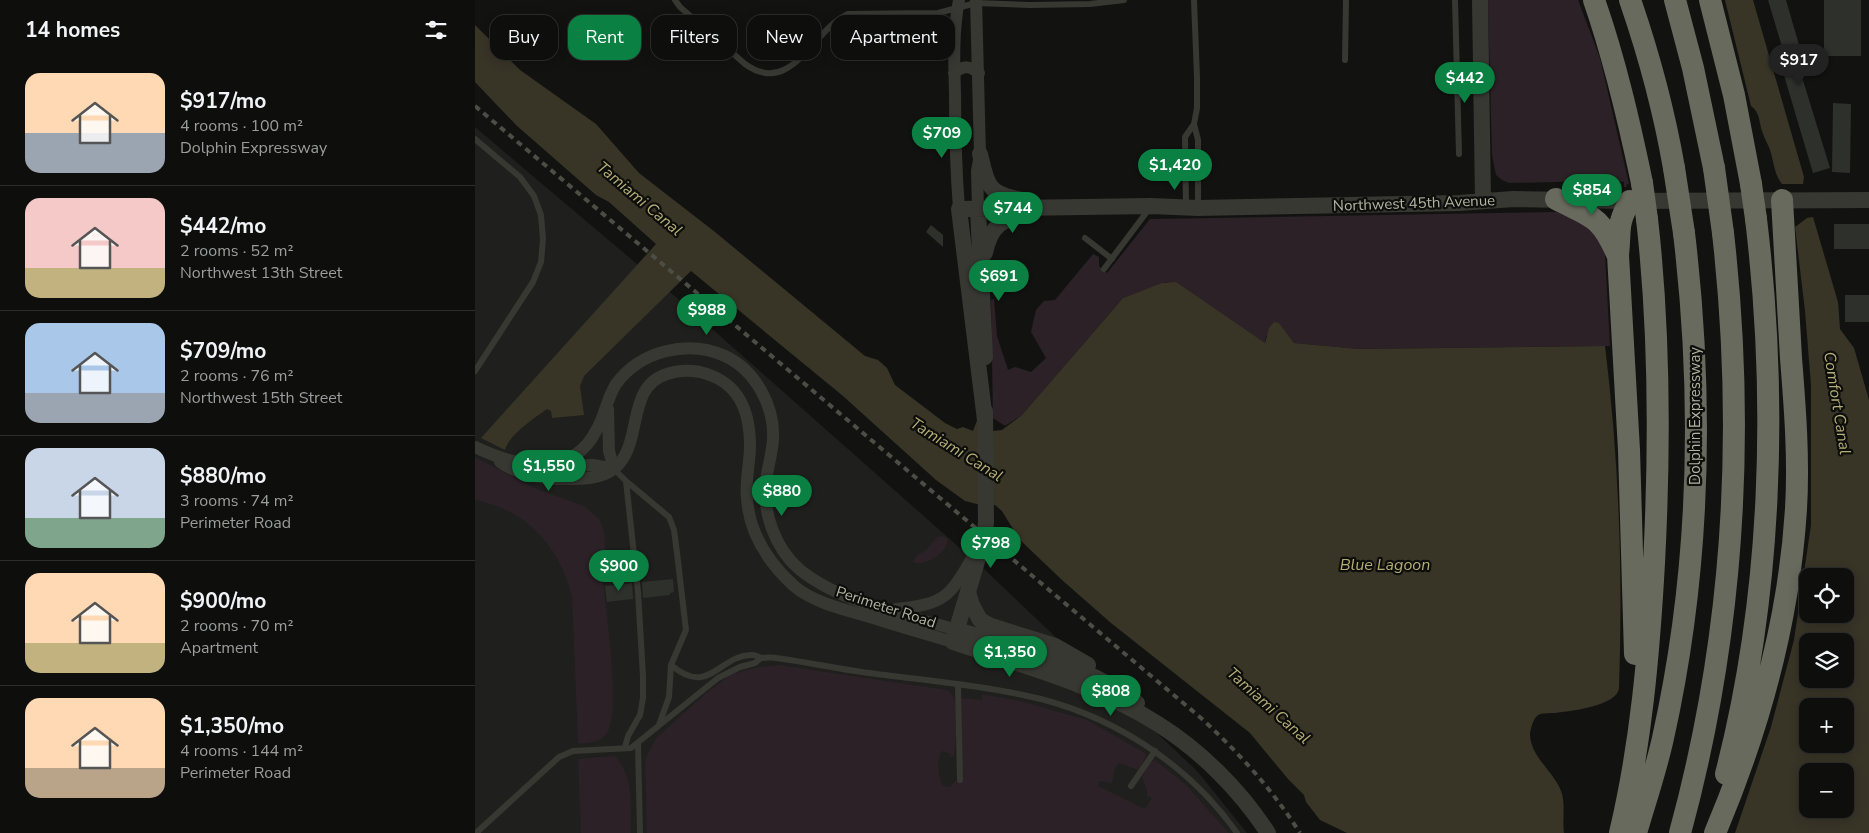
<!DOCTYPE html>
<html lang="en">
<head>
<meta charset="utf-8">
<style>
  body { margin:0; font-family:"Nunito Sans",sans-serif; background:#171716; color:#f1f3f6; height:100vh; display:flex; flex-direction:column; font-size:19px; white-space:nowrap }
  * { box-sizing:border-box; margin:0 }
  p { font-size:16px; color:#9b9c9d }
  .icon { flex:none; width:28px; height:28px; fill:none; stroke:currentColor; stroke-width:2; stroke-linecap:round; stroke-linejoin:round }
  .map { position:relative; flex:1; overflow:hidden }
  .details { display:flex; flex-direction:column; background:#0e0e0d; width:475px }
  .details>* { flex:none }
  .top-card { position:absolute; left:15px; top:15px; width:475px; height:45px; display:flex; gap:10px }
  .fabs { position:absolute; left:1324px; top:568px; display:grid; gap:10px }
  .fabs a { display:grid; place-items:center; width:55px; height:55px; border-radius:10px; background:#0e0e0d; box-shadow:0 2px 12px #0003,0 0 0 1px #2e2e2e; font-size:25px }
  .price { position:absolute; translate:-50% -42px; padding:0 11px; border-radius:18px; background:#0b8043; color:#fff; font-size:16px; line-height:32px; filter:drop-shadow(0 1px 2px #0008) }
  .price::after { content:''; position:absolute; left:50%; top:30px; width:15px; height:11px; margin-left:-8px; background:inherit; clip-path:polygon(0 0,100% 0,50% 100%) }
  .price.selected { background:#222; color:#fff }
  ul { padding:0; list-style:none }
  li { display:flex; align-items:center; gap:15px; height:125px; padding:0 25px }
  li+li { border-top:1px solid #2e2e2e }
  li span { display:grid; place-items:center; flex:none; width:140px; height:100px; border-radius:15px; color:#555 }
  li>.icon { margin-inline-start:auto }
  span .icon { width:60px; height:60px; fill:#fffc; stroke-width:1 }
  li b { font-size:21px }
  h2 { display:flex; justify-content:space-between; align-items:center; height:60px; padding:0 25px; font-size:21px }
  .chip { padding:0 18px; border-radius:15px; background:#0e0e0d; box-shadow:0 2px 12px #0003,0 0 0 1px #2e2e2e; font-size:18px; line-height:45px }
  .chip.selected { background:#0b8043; color:#fff }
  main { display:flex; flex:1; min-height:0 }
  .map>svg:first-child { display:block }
</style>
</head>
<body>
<main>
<section class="details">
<h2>14 homes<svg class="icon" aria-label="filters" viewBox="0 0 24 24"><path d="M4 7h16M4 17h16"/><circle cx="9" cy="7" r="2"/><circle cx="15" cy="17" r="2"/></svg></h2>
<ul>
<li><span style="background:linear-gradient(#ffd9b3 60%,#9aa5b1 0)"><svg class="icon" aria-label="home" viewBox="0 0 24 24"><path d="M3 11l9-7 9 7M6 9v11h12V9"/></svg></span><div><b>$917/mo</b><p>4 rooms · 100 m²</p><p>Dolphin Expressway</p></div></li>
<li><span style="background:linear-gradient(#f6c9c9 70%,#c2b280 0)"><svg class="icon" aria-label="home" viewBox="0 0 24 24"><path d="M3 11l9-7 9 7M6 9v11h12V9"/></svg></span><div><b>$442/mo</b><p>2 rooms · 52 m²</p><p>Northwest 13th Street</p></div></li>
<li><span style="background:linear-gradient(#a9c7e8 70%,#9aa5b1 0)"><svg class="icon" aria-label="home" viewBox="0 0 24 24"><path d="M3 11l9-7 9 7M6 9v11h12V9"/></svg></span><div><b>$709/mo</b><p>2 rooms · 76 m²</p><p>Northwest 15th Street</p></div></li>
<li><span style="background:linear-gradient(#c9d6e8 70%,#7fa58c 0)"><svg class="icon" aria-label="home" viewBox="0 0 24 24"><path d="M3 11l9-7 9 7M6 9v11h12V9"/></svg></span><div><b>$880/mo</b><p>3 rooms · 74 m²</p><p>Perimeter Road</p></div></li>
<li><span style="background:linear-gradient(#ffd9b3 70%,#c2b280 0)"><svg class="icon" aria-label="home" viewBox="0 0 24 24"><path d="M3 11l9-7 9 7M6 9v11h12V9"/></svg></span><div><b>$900/mo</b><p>2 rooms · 70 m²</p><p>Apartment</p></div></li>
<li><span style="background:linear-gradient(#ffd9b3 70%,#b9a48a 0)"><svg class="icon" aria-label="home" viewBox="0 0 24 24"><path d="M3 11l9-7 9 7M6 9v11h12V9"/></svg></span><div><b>$1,350/mo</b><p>4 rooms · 144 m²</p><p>Perimeter Road</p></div></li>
</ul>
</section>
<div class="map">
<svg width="1394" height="833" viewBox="0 0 1394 833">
  <rect width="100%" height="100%" fill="#121311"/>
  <path fill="#1f201d" d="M0 127 202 298 511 571 723 772 772 833H0Z"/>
  <path fill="#2b2126" d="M1013 0H1103L1125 58 1154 184 1151 185 1152 187H1149V182L1140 181V186L1137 185V180L1133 179 1131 184 1121 181 1034 183 1027 180 1021 175 1017 155Z
    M1082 212 1116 226 1130 254 1135 346 884 349 819 343 806 326 791 336 790 343 691 282 648 298 547 415 530 426 518 418 516 300 519 299 522 336 533 370 540 367 556 372 571 358 556 332 561 310 569 301 580 300 618 254 624 257V266L632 273 675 219Z
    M0 457 59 488 109 506 124 519 129 531 132 575H127C131 605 145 709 133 731 127 742 114 744 103 743L97 596C84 546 52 510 0 500Z
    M467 536 472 538C476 550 450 568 438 562L441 556 452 549 462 537Z
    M304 665 472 690C475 692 478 695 480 699 483 709 481 745 479 755L475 758V754L468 751 465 754C462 766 463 775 468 786L475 787 480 781 487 780 486 698 507 700V694L549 702 612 720 670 753 671 756 664 770 644 763 640 768 637 783 624 781 623 786 670 809 677 798 672 796V790L667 777 675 762 680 760 711 785 754 833H172L170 760 181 738 230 694 257 674 284 667Z
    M140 756C160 779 155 804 156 833H106L103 759Z"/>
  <path fill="#383527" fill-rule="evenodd" d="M1250 0H1278L1329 177 1328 184H1307C1299 174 1299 162 1295 150 1293 144 1289 138 1287 131 1284 122 1285 112 1276 106Z
    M0 25 45 70 121 124 164 173 240 232 390 356 403 360 412 368 420 385 470 423 482 429 488 427 498 431 503 418 518 431 527 430 547 415 648 298 687 283 701 282 790 343 794 328 799 322 804 323 819 343 884 349 1130 346C1144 460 1148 573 1144 688 1142 706 1096 711 1080 713 1076 713 1069 713 1065 714 1058 717 1056 728 1055 734 1055 756 1079 772 1086 791 1091 804 1087 819 1089 833H872L845 820 831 802 829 795 813 779 775 733 636 623 587 580 544 539 527 511 520 505H506L490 501 461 480 368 396 216 271 109 376 105 386 109 415 77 418 76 411 72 409C59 418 33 436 30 450L6 438 181 244 134 202 121 195 41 125 0 82Z
    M1338 217 1363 302 1365 329 1379 348 1394 400V833H1260L1296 727 1319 640 1336 525V385L1330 311 1320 227 1332 218ZM1332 576H1370V614H1332ZM1332 641H1370V679H1332ZM1332 706H1370V744H1332ZM1332 771H1370V809H1332Z"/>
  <path fill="#2e302c" d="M1293 0H1311L1329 62 1323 64 1355 168 1338 173 1308 72 1314 70Z
    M1349 0H1386V56H1349Z
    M1358 103 1376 104 1375 173 1357 172Z
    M1359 224H1394V249H1359Z
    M456 225 468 235V247L451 232Z
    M1370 295H1394V322H1370Z
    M198 579 199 592 195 593V595L168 598 167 582Z
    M157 583 158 599 132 602 130 586Z"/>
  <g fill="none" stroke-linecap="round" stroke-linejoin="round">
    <path stroke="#373832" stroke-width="6" d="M200 0 205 7 270 64C317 98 338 29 373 14L463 13 501 3 555 5 615 4 649 0
      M719 0 722 77V108L719 124 723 140V206
      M980 0 984 154
      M870 60 871 0
      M0 139 45 177 59 196 66 215 68 239 66 262 58 282 0 371
      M711 207 710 137 719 124
      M610 238 637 259
      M629 269 674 209
      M139 469 151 481 163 592 168 676V698L165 715 153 736 150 747
      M151 481 194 517 199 530 202 553 211 630 196 665 194 697 184 725
      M196 665C235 698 244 654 278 655 282 655 282 657 286 658 290 658 296 657 301 658 332 662 363 669 394 673 445 680 497 684 548 695 633 712 712 762 762 833
      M483 685 485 780
      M163 744 165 833
      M656 786 680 751
      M1 833 84 757 98 751 156 748 243 678 265 667 280 663 286 658"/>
    <path stroke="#373832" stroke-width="12" d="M484 0C478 31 479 61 480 93 480 131 481 170 484 209
      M501 0 505 154 502 171 503 208
      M479 73C489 65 495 66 504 73
      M133 409 134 451 139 469
      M0 447C42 467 97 480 122 429 130 415 132 398 141 384 165 351 213 339 250 356 280 370 300 406 298 440 297 453 293 467 291 480 287 512 300 548 324 569 365 603 431 615 482 630
      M25 462C41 474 66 479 86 479 104 479 125 480 140 468 169 443 150 387 192 374 203 370 214 370 225 372 263 381 275 409 275 446 275 463 270 481 272 498 274 533 294 563 319 586 339 603 371 610 395 617 423 626 451 634 478 642
      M84 466 118 465 139 469
      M421 609C472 604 475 596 500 553"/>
    <path stroke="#373832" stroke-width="16" d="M1005 0 1008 201
      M505 154C514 193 515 193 555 202
      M503 208 510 357
      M510 253C516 224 527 220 554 213
      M510 411 511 522 509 538 478 642C546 665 622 685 683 724 726 751 765 790 793 833
      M510 420 484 209 676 206 723 208 984 203 1038 199 1155 201 1394 200
      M493 592 497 605 505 620 516 626 580 646 613 665
      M482 630C543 649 610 663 662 703"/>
    <path stroke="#686a5e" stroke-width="22" d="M1119 0C1140 60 1154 121 1167 183
      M1155 0C1174 55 1189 111 1199 168
      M1200 0 1218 68 1239 168
      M1235 0 1259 95 1276 184
      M1081 199C1116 217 1125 215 1142 254
      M1155 201C1141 225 1146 230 1143 255L1154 450 1160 654
      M1251 774C1297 596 1303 401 1281 219
      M1145 833C1166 745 1174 653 1179 563 1185 448 1185 333 1172 219
      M1161 833C1170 802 1181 770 1188 738 1225 572 1229 401 1209 233
      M1205 833C1259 635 1271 437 1248 233
      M1240 833C1284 729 1314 622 1321 509 1324 459 1320 408 1316 358 1313 305 1310 253 1307 200"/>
    <path stroke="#4c4e45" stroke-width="4" stroke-dasharray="6 5" stroke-linecap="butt" d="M0 106 726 718C764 753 797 789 825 833"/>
    <path stroke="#686a5e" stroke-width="22" d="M1199 168 1209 233
      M1239 168 1248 233
      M1167 183 1172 219
      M1276 184 1281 219"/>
  </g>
  <g text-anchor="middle" stroke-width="4.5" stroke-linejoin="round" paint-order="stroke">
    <g font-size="15" fill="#b3b5a1" stroke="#0d0e0c">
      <text transform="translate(939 203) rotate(-2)" y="5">Northwest 45th Avenue</text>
      <text transform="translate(1220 416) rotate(-90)" y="5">Dolphin Expressway</text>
      <text transform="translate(411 607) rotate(18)" y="5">Perimeter Road</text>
    </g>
    <g font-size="16" font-style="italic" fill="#b4ad75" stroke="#0d0e0c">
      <text transform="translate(165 198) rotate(40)" y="6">Tamiami Canal</text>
      <text transform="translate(1363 403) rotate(81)" y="6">Comfort Canal</text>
      <text transform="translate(482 449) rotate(32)" y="6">Tamiami Canal</text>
      <text x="910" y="570">Blue Lagoon</text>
      <text transform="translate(794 705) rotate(42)" y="6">Tamiami Canal</text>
    </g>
  </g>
</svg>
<div class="fabs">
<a><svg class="icon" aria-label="locate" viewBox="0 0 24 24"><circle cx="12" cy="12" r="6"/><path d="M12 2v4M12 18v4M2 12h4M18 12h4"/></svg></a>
<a><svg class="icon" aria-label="layers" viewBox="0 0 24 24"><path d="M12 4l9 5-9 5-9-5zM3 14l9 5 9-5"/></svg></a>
<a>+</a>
<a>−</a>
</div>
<b class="price selected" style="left:1324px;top:86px">$917</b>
<b class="price" style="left:990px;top:104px">$442</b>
<b class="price" style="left:467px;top:159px">$709</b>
<b class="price" style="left:700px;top:191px">$1,420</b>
<b class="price" style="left:1117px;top:216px">$854</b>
<b class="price" style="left:538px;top:234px">$744</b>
<b class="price" style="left:524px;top:302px">$691</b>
<b class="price" style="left:232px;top:336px">$988</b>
<b class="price" style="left:74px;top:492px">$1,550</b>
<b class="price" style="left:307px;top:517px">$880</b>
<b class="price" style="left:516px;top:569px">$798</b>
<b class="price" style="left:144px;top:592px">$900</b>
<b class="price" style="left:535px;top:678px">$1,350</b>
<b class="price" style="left:636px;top:717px">$808</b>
<div class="top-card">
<a class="chip">Buy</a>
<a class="chip selected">Rent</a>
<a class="chip">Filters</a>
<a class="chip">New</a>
<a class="chip">Apartment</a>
</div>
</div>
</main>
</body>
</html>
